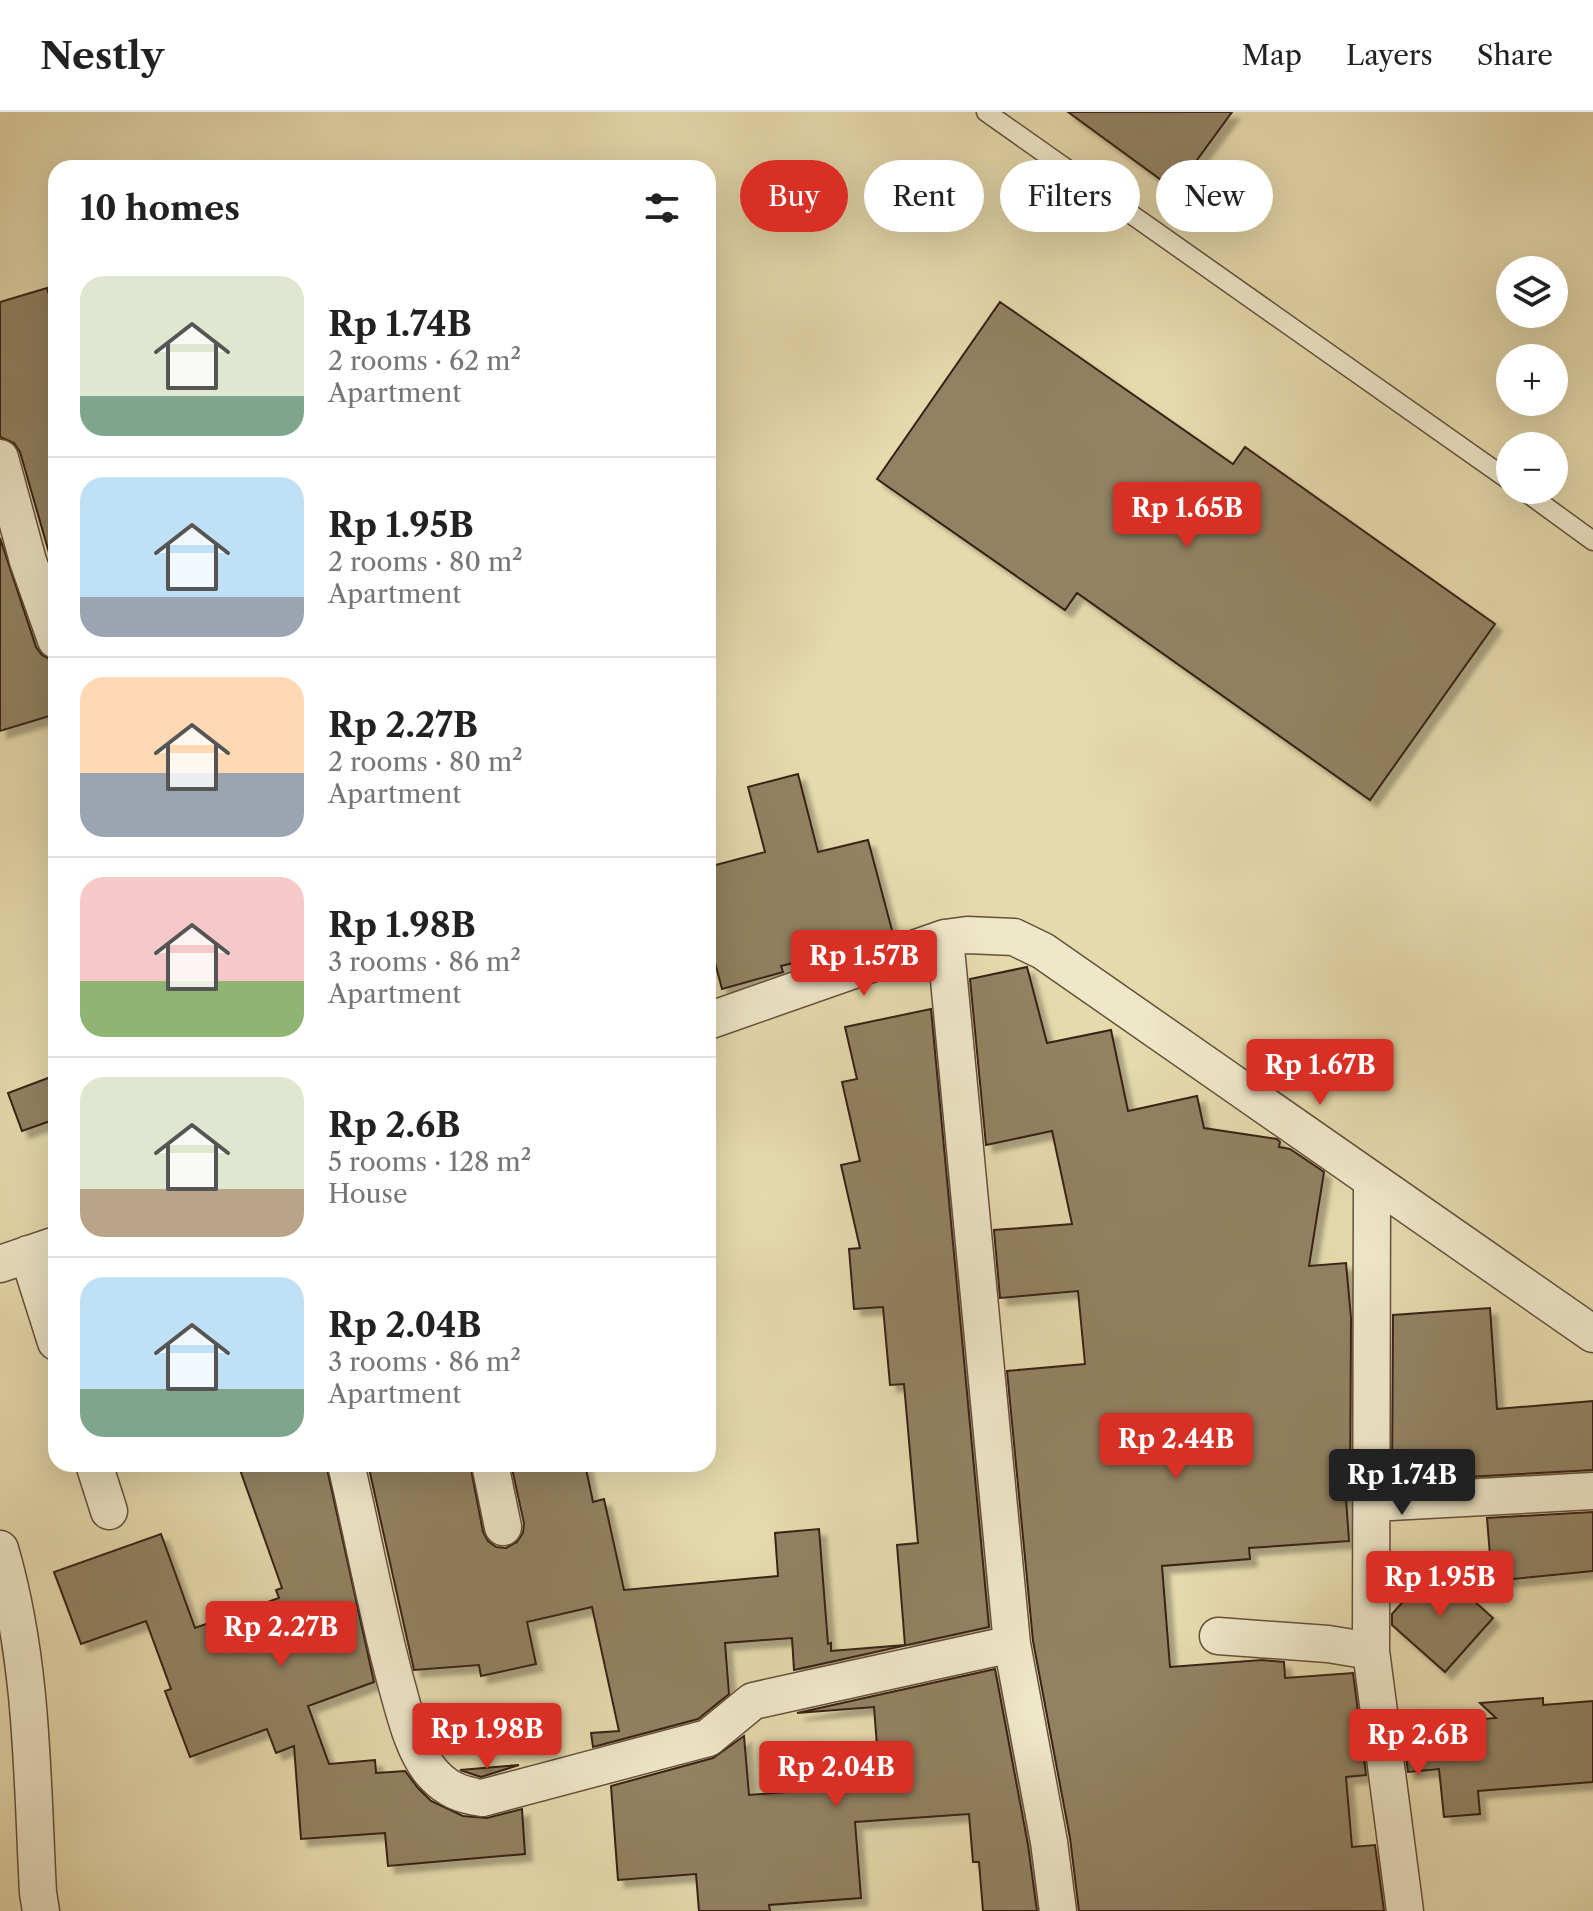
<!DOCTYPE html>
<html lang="en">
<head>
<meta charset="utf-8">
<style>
  body { margin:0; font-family:"Libre Caslon Text",serif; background:#f2f2f2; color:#222; height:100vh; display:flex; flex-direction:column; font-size:30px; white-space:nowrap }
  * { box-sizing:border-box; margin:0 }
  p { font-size:26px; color:#767676 }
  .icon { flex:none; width:44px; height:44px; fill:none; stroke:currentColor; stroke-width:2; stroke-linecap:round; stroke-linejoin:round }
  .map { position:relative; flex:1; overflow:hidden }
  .panel { position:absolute; left:48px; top:48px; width:668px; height:1312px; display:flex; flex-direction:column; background:#fff; border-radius:24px; box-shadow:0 8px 32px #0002 }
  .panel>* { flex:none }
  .hud { position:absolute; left:740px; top:48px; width:732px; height:72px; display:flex; gap:16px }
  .buttons { position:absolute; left:1496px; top:144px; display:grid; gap:16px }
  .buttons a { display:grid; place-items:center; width:72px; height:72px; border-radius:50%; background:#fff; box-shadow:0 8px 32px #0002; font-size:40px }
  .price { position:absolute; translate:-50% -68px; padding:0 18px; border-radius:8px; background:#d93025; color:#fff; font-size:26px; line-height:52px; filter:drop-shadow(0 2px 4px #0008) }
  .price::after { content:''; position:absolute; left:50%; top:48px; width:24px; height:18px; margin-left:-12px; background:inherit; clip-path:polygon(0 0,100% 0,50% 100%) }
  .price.on { background:#222; color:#fff }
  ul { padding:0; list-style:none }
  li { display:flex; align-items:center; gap:24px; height:200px; padding:0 32px }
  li+li { border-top:2px solid #e0e0e0 }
  li span { display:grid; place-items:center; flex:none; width:224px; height:160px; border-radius:24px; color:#555 }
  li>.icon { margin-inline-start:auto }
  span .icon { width:96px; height:96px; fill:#fffc; stroke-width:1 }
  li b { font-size:34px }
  h2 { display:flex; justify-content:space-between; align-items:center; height:96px; padding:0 32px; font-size:34px }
  .tag { padding:0 28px; border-radius:36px; background:#fff; box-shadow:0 8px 32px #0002; font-size:28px; line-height:72px }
  .tag.on { background:#d93025; color:#fff }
  header { display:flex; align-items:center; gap:48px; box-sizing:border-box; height:112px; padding:0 40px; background:#fff; border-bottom:2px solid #e0e0e0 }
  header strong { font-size:38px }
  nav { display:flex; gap:44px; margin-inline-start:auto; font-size:28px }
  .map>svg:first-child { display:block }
</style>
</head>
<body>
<header>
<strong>Nestly</strong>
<nav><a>Map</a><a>Layers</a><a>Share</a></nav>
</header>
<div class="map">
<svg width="1593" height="1799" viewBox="0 0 1593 1799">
  <defs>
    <filter id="shadow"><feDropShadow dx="7" dy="7" stdDeviation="2" flood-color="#0004"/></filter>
  </defs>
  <rect width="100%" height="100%" fill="#e6daad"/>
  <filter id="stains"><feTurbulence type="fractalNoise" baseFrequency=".0025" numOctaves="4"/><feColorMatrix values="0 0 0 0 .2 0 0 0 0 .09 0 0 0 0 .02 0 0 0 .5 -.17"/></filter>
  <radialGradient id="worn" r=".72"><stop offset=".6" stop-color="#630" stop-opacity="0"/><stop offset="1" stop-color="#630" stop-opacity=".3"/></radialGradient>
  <path fill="#928264" stroke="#382215" stroke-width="2" filter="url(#shadow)" d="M1068 0H1232L1175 78Z
    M47 176 56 206V465L20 340 14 331 0 325V190Z
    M1000 190 1233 352 1245 335 1495 512 1370 688 1077 481 1065 498 877 367Z
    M0 426 36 535 42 543 51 548 56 565V602L0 619Z
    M798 662 818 740 868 728 893 822 841 839 781 854 783 860 722 877 708 824V755L765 740 748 675Z
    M1027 855 1047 931 1111 918 1128 999 1197 984 1204 1016 1277 1027 1280 1030 1279 1035 1290 1037 1324 1060 1309 1154 1346 1151 1351 1206 1350 1386H1346L1349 1429 1249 1436 1250 1447 1162 1454 1170 1555 1262 1548 1284 1550 1285 1566 1353 1561 1366 1663 1346 1665 1352 1735 1375 1733 1384 1799H1079L1070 1726 1033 1529 1007 1259 1085 1252 1078 1179 1000 1186 994 1118 1072 1112 1052 1019 986 1033 970 867Z
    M931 897 989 1515 794 1558 792 1526 725 1531 729 1582 698 1607 593 1635 591 1621 619 1619 592 1495 527 1510 536 1552 481 1564 479 1553 414 1558 368 1352H470L483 1420 488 1429 496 1435 506 1436 517 1430 523 1421 524 1411 511 1352H585L593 1390 604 1387 624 1478 778 1464 775 1421 819 1417 828 1532 831 1531V1539L905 1533 897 1433 918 1431 904 1272 890 1273 883 1195 854 1197 849 1137 860 1136 841 1053 860 1049 842 970 857 967 845 915Z
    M56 963V1007L22 1019 8 981Z
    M1490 1196 1497 1297 1593 1289V1358L1392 1369 1393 1203Z
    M238 1352H326L374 1570 308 1594 329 1652 375 1648 376 1661 405 1659 418 1676 431 1689 463 1704 487 1706 522 1697 525 1742 388 1754 385 1721 301 1727 294 1634 276 1641 267 1617 190 1645 165 1579 171 1577 146 1509 81 1532 54 1460 161 1422 195 1516 279 1486 276 1478 282 1476Z
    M1593 1400V1459L1492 1469 1487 1406Z
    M1435 1454 1493 1506 1445 1560 1392 1513V1502Z
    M995 1557 1028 1733 1037 1799H983L979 1750H973L969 1702 855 1710 861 1786 769 1793 770 1799H699L696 1762 618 1768 611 1674 713 1646 744 1624 749 1683 880 1673 874 1595 797 1601Z
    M1543 1586V1593L1593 1589V1670L1478 1679 1480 1702 1444 1705 1439 1657 1408 1660 1402 1613 1496 1606 1480 1591Z
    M519 1653 481 1665 460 1658Z"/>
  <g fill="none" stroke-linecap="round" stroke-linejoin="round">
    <g stroke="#64503b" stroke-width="21">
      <path id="service" d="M986 0 1510 369
        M1523 378 1593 429"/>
    </g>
    <g stroke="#64503b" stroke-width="39">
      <path id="minor" d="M0 346 28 449 56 528
        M945 826 1012 1532 1049 1730 1058 1799
        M708 909 945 826 967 823 1014 825 1043 839 1593 1222
        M28 1142 56 1230
        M0 1152 56 1133
        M94 1352 109 1399
        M346 1352C363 1424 376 1496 395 1567 403 1595 413 1642 434 1663 448 1678 462 1683 482 1686L708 1626 753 1589 1012 1532
        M490 1352 503 1415
        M1372 1391 1593 1379
        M0 1437C33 1549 32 1666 38 1781L41 1799
        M1218 1524 1328 1532 1371 1539 1372 1068
        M1371 1539 1405 1799"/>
    </g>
    <use href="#service" stroke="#efe7ca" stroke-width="18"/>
    <use href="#minor" stroke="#efe7ca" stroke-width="36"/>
  </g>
  <rect width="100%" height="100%" filter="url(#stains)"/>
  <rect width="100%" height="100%" fill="url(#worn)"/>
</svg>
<div class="buttons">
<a><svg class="icon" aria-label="layers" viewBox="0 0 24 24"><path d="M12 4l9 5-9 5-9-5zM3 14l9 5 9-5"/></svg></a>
<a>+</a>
<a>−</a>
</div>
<b class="price" style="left:1187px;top:438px">Rp 1.65B</b>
<b class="price" style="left:864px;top:886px">Rp 1.57B</b>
<b class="price" style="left:1320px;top:995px">Rp 1.67B</b>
<b class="price" style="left:1176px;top:1369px">Rp 2.44B</b>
<b class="price on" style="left:1402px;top:1405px">Rp 1.74B</b>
<b class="price" style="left:1440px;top:1507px">Rp 1.95B</b>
<b class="price" style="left:281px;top:1557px">Rp 2.27B</b>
<b class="price" style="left:487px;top:1659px">Rp 1.98B</b>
<b class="price" style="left:1418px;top:1665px">Rp 2.6B</b>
<b class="price" style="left:836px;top:1697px">Rp 2.04B</b>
<div class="hud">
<a class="tag on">Buy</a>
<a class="tag">Rent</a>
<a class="tag">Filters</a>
<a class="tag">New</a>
</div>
<section class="panel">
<h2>10 homes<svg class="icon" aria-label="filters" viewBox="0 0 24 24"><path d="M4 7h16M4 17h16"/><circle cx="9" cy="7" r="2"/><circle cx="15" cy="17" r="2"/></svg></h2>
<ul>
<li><span style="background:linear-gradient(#dfe7d0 75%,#7fa58c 0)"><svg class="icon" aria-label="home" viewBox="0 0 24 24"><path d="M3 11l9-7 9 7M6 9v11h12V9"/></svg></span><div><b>Rp 1.74B</b><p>2 rooms · 62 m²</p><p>Apartment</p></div></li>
<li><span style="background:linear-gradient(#bfe0f5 75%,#9aa5b1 0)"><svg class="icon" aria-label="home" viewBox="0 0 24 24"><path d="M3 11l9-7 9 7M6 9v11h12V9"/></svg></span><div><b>Rp 1.95B</b><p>2 rooms · 80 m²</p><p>Apartment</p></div></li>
<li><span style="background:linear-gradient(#ffd9b3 60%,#9aa5b1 0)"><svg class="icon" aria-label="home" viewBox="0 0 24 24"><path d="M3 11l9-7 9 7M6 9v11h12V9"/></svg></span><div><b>Rp 2.27B</b><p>2 rooms · 80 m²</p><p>Apartment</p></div></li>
<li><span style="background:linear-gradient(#f6c9c9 65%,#8fb573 0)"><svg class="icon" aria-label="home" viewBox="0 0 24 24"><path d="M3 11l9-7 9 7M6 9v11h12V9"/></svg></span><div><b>Rp 1.98B</b><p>3 rooms · 86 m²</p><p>Apartment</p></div></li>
<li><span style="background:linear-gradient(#dfe7d0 70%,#b9a48a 0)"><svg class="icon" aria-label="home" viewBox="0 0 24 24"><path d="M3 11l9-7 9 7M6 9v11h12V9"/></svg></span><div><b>Rp 2.6B</b><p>5 rooms · 128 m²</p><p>House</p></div></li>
<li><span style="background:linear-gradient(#bfe0f5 70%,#7fa58c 0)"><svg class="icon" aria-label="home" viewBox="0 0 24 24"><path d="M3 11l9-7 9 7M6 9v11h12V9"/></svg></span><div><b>Rp 2.04B</b><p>3 rooms · 86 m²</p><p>Apartment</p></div></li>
</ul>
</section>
</div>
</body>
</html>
